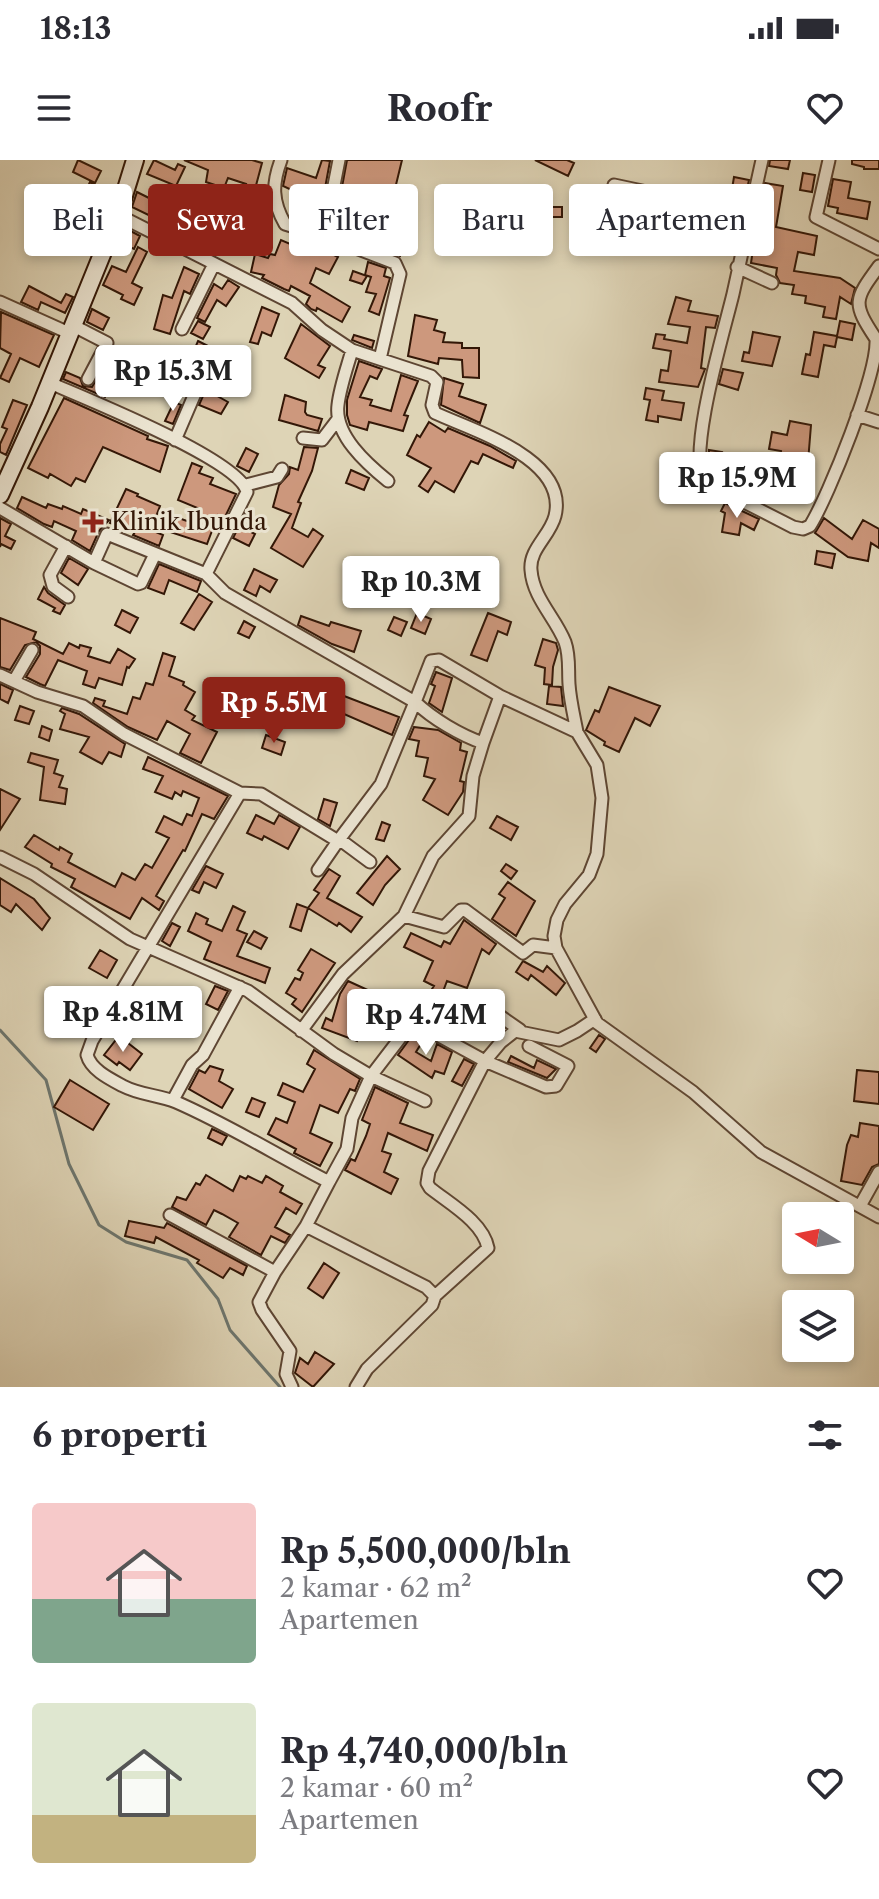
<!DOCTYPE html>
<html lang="id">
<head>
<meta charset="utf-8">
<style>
  body { margin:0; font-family:"Libre Caslon Text",serif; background:#f7f7f7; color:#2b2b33; height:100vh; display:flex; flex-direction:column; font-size:30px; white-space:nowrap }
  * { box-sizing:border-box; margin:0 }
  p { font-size:26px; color:#7c7c81 }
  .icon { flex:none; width:44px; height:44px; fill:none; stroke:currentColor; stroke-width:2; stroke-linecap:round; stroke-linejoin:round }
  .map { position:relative; height:1227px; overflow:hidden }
  .sheet { display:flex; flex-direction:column; background:#fff; flex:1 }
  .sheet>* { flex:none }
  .banner { position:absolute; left:24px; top:24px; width:832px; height:72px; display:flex; gap:16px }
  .needle { width:52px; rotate:280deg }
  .buttons { position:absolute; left:782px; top:1042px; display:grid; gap:16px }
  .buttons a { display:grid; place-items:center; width:72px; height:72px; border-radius:8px; background:#fff; box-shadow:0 4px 12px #0003; font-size:40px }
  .price { position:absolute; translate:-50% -68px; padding:0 18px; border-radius:8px; background:#fff; color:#222; font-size:26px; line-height:52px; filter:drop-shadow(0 2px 4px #0008) }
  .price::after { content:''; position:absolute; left:50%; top:48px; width:24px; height:18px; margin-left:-12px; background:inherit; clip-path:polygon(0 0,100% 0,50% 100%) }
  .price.active { background:#8f2418; color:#fff }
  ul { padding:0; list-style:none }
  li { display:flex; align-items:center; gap:24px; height:200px; padding:0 32px }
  li span { display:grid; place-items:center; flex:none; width:224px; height:160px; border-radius:8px; color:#555 }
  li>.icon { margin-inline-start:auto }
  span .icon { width:96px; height:96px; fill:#fffc; stroke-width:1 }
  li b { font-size:34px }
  h2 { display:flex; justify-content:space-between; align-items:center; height:96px; padding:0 32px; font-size:34px }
  .pill { padding:0 28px; border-radius:8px; background:#fff; box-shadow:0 4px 12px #0003; font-size:28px; line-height:72px }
  .pill.active { background:#8f2418; color:#fff }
  .status { display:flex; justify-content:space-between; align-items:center; height:56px; padding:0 40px; background:#fff; direction:ltr }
  .status svg { height:22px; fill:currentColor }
  header { display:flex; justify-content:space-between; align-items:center; height:104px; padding:0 32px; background:#fff; font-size:36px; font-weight:700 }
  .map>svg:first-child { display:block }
</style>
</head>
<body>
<div class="status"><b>18:13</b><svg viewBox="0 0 49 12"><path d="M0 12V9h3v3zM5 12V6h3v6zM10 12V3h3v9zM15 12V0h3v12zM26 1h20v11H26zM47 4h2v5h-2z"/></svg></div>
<header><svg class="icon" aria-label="menu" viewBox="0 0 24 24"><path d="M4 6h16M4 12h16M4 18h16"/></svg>Roofr<svg class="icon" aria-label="heart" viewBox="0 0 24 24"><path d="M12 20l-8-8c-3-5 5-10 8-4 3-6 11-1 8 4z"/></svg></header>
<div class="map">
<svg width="879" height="1227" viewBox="0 0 879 1227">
  <rect width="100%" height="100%" fill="#ded4b6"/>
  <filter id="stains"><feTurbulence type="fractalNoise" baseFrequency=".0025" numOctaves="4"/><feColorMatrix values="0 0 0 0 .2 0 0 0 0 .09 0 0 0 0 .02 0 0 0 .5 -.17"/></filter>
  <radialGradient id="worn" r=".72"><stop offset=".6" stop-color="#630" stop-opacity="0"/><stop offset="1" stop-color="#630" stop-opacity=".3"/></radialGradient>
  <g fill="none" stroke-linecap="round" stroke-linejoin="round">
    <path stroke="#6e776f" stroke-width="3" d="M0 870 46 920 69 1004 99 1065 126 1082 187 1100 218 1139 230 1170 280 1227"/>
  </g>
  <path fill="#cd987d" stroke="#331707" stroke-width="2" d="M78 0 101 11 95 23 73 12Z
    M154 0 175 10 178 4 185 7 176 26 147 14Z
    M184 0H252L262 3 254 33 267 36 270 50 268 58 253 54 254 49 239 44 246 24 228 18 224 28 206 22 208 10Z
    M322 0 330 1 323 39 298 33 283 26 287 8 316 18Z
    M347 0H402L393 37 415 42 400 96 335 71 336 58 377 66 380 52 339 43Z
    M535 0H567L574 3 568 16Z
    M770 0H790L788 9 769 6Z
    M852 0H879V9H864V7L852 4Z
    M803 13 815 15 812 32 800 30Z
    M734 17 749 20 745 38 731 35Z
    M833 19 851 22 848 38 870 42 867 59 837 53 838 48 828 46Z
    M90 22 101 28 96 38 85 33Z
    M765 23 783 26 776 67 817 76 814 95 798 92 794 111 840 118 855 128 851 144 840 137 836 159 823 157 825 147 805 143 806 136 792 134 794 125 780 123 776 115 777 108 751 103 757 62 761 63Z
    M608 31 657 43 656 50 607 41Z
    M137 32 167 47 169 41 212 52 201 82 189 77 194 62 176 58 169 71 159 66 161 61 132 47Z
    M549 47H562V57H549Z
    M677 48 730 61 727 72 687 63 683 91 647 82 651 50 676 54Z
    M47 50 83 65 70 91 48 81 45 86 32 80Z
    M125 68 140 76 134 89 119 82Z
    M293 75 338 97 329 114 316 108 310 123 350 147 342 162 317 148 316 151 311 149 306 144 310 136 291 126 289 131 284 129 262 118 264 115 251 112 255 94 268 98 270 94 275 95 281 80 290 84Z
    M138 87 147 92 132 123 142 128 134 145 121 139 123 135 103 125 112 106 126 112Z
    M368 102 386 108 384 116 390 118 379 155 369 151 376 134 366 132 371 117 365 115Z
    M184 107 199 114 190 134 184 131 170 174 154 169 163 135 172 138Z
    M353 111 367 116 362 124 350 120Z
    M228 120 239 127 226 146 217 140 205 162 197 158 214 124 222 129Z
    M29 126 61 143 66 134 73 137 65 153 41 142 38 150 21 142Z
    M676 137 691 141 688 151 718 156 715 168 706 167 701 208 705 209 698 227 659 222 661 210 668 211 671 191 653 188 656 174 665 175 664 179 687 183 690 167 668 164Z
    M262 147 279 154 271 176 262 172 258 184 250 182Z
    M92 149 109 158 103 170 87 162Z
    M1 152 54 175 39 207 20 198 9 222 0 218 11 194 0 188Z
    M415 155 437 160 434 170 445 173 443 182 462 183V188H479V218L463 217 462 200 439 198 438 204 408 196Z
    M198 161 210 167 203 179 191 173Z
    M840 161 855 164 852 180 837 177 835 187 824 185 818 217 802 214 806 194 810 195 814 172 837 176Z
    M301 164 330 186 318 205 325 208 319 218 285 198Z
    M753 172 780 177 772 206 742 201 744 192 749 193Z
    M354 175 374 181 372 188 352 180Z
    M198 181 210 187 200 206 203 208 200 215 186 209Z
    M111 194 138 206 126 233 110 226 105 237 63 219 66 212 80 218 83 226 92 227Z
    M359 201 382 209 377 219 370 216 360 237 372 240 370 245 391 251 401 215 418 221 404 255 408 256 403 271 369 262 367 270 350 265 347 255V240Z
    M723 209 743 213 738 230 719 224Z
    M205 216 217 221 212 233 228 242 221 254 199 245 207 227Z
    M444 218 463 224 459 236 486 245 480 263 441 245Z
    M646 228 664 231 662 240 684 243 681 260 658 256V262L646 260 650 240 644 239Z
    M285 235 306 242 305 252 307 255 322 259 318 271 279 260Z
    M64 238 148 276 147 279 168 286 160 312 103 287 85 322 76 318 71 326 50 314 48 318 28 308Z
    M13 240 27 245 6 295 0 292V284L7 269 2 267Z
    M174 242 181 245 173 264 165 261Z
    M790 261 811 265 808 302 780 297 781 291 769 289 772 272 787 275Z
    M429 262 445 272 448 268 490 286 516 301 513 308 483 294 478 304 471 301 454 332 435 321 428 332 419 326 431 308 407 295 417 275 420 277Z
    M304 287 318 288 312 311 298 342 301 343 292 368 308 377 313 369 323 376 303 407 271 388 291 354 273 347 279 325 289 314 290 307 298 310Z
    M246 288 258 294 249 312 237 306Z
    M709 290 722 292 720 300 740 305 751 313 744 326 729 318 728 322 719 320 722 308 709 306Z
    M192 303 202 307 199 313 213 318 210 324 236 334 225 357 218 355 207 384 170 372 176 357 195 364 200 349 178 340Z
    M351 310 369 318 364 330 346 323Z
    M126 329 138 334 137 336 160 346 151 370 163 375 159 386 133 375 135 372 110 363Z
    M22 337 46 348 48 344 62 349 63 346 81 354 83 349 109 360 99 371 90 391 72 380 76 371 54 361 52 367 44 364 17 348Z
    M725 343 759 359 754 370 741 363 739 375 722 372 725 353 721 351Z
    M245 354 257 360 251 372 255 374 249 386 233 378Z
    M0 358 11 364 5 376 15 381 11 389 1 384 0 387Z
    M824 358 852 379 863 360 879 369V388L871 383 868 401 848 397 815 373Z
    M817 391 835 394 832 408 815 404Z
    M69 398 88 409 78 425 61 413Z
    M159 404 201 421 197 432 169 420 164 434 148 428Z
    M254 409 277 420 270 432 260 426 256 436 244 430Z
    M44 427 48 433 65 445 60 454 53 451 55 448 38 439Z
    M199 434 212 442 194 470 181 463Z
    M122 450 138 458 130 473 115 465Z
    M417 453 431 459 425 474 411 468Z
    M488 453 511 462 507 475 498 471 487 501 471 495Z
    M301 456 329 466 331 462 361 471 354 492 332 484 298 465Z
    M394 457 407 462 401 476 388 470Z
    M0 458 36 472 33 479 63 494 69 483 79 488 80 485 91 488 88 496 110 503 118 489 135 499 129 508 127 507 122 525 99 518 95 528 83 524 87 511 58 500 45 526 40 524 26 517 40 494V486L36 482 25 485 10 510 0 507Z
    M244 461 255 467 249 478 238 473Z
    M543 479 556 483 558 490 553 507 552 525 544 524 545 508 535 505Z
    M163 493 175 497 169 516 184 522 183 525 195 532 185 550 195 556 192 560 217 572 201 603 180 593 190 574 167 561 157 580 128 567 93 543 95 538 105 541 103 546 127 554 133 537 140 539 146 523 153 525Z
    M436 512 452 518 442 552 429 543 435 526 431 524Z
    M0 524 13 530 8 543 0 539Z
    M549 526 561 527 563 546 547 544Z
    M609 527 660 546 650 566 635 558 619 592 604 585 605 582 586 570 595 550 599 552Z
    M344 536 399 557 392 575 337 551Z
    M20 546 34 551 29 564 15 560Z
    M62 548 79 554 125 584 121 597 109 592 102 604 80 592 89 577 60 569 65 554 60 551Z
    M42 566 52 570 49 581 39 577Z
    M414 567 438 570 461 583 460 590 467 592 460 621 464 622 463 632 448 655 423 640 435 619 424 616 428 598 416 596 419 581 409 579Z
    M266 575 285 582 281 595 262 588Z
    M31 593 58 600 54 613 63 616 59 627 67 629 65 644 40 640 44 607 28 602Z
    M148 597 228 636 214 659 202 654 185 691 183 690 156 736 164 741 159 750 142 738 130 759 71 727 75 719 51 707 52 704 25 687 34 675 59 690 60 687 72 694 68 702 115 727 122 713 135 720 145 704 152 708 169 678 156 672 164 656 182 665 187 654 192 656 199 638 183 631 181 636 175 632 172 639 155 632 163 616 143 609Z
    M0 629 20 639 0 670Z
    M324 639 337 643 330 666 318 659Z
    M256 655 274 664 279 655 300 667 288 689 264 676 262 680 247 673Z
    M497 656 518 667 511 680 490 668Z
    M382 662 390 665 384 681 376 679Z
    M387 696 400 709 385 725 373 745 357 733Z
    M506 704 517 711 511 719 501 711Z
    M206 706 223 714 216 728 204 722 199 733 192 730Z
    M329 709 340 716 327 738 362 757 351 772 339 763 337 766 308 748 319 733 314 730Z
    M0 718 34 739 50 758 42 770 16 744 11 752 0 745Z
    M508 722 535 741 516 776 492 759 505 738 499 734Z
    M297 744 308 748 301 771 290 767Z
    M233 746 245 752 237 770 247 774 237 796 270 808 265 823 204 799 211 782 188 771 196 753 208 759 206 764 222 771Z
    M464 760 496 784 489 794 482 789 467 828 447 821 439 842 427 860 416 853 434 826 424 821 433 801 404 787 411 773 441 787 444 781 450 784Z
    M172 763 180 767 170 786 162 781Z
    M254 771 267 778 261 789 247 782Z
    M311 789 335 803 302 852 292 844 296 839 286 833 295 818 300 820 303 813 298 810Z
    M100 790 117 800 107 818 89 808Z
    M523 801 543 812 547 806 565 823 556 835 531 815 528 820 516 812Z
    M348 821 394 842 388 858 370 852 357 881 322 868 326 858 332 861 340 834Z
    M215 826 228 831 218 850 206 844Z
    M143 829 167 844 148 871 131 861 141 845 135 842Z
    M468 839 479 845 463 878 451 873Z
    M414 873 424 879 416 892 431 901 437 884 452 892 444 914 435 911 432 918 398 895Z
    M599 875 605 879 596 892 590 888Z
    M119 876 142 894 130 910 119 902 117 905 104 895Z
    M314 890 360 919 355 931 350 929 338 953 320 945 310 973 332 983 320 1006 294 993 296 989 268 974 276 958 287 963 295 942 278 935 283 923 303 932 315 909 307 904Z
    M511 896 534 908 537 900 556 909 547 918 508 902Z
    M464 899 474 904 462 926 452 921Z
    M210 906 223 910 219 921 233 929 222 948 189 929 199 910 205 913Z
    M857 910 879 912V944L854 941Z
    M70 920 109 944 93 970 54 947Z
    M375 927 408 943 400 963 433 975 427 991 388 973 382 991 391 994 384 1012 398 1019 391 1034 345 1010 351 999 355 1001 366 976 370 964 362 960Z
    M252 938 265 943 259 957 246 952Z
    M860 963 879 966V1004L872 1007 862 1025 841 1021 847 985 851 975 858 977Z
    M212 969 227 976 222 985 208 978Z
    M206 1015 233 1031 240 1016 246 1019 248 1016 262 1023 266 1016 283 1026 280 1032 302 1044 296 1054 286 1048 275 1067 290 1075 285 1083 271 1076 261 1095 229 1077 238 1063 222 1054 214 1050 206 1065 172 1047 177 1037 186 1040 196 1023 200 1025Z
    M129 1061 164 1068 167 1063 247 1106 243 1115 230 1108 223 1118 197 1103 199 1100 156 1077 154 1083 125 1076Z
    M324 1103 339 1113 323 1138 308 1128Z
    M315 1192 334 1204 313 1227 295 1213 300 1198 308 1204Z"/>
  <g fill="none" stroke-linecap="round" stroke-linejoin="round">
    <g stroke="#5e4633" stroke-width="15">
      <path id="street" d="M281 0C272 24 272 41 285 64L327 77
        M339 0 326 66 327 77 395 103 400 114 380 199
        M762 0C752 44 743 89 733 134 725 168 686 296 705 322L793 367 803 369 810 366C829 335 878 213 876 179 852 143 854 140 879 106
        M829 0 816 57 879 89
        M614 25 750 54
        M118 55 292 143 322 170 352 190 431 216 437 222 432 245 435 253C474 271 569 299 555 356 550 376 529 389 531 410 533 438 555 457 565 482 570 496 568 509 569 524 570 540 574 556 577 572
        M737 107 772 123
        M0 142 69 173
        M72 165 107 183 88 219
        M182 169 214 104
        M352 190C347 208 340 227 338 245 334 275 367 304 388 321
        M857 255 879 262
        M303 278 322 280 338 259
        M175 280 199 224
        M246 325 277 317 282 309
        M746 342 759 315
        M0 348 94 403 107 374 206 414 247 332C240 300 84 238 50 223
        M66 386 50 415 53 426 68 437
        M94 403 138 424 141 423 155 394
        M206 414 225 433 415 542 431 501 439 500 500 536 577 572 597 605 602 638 597 694 589 715 565 744 557 760 554 776 556 788 597 863 693 932 761 992 879 1057
        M0 515 37 532 83 546 124 574 240 633 92 881 87 895C91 910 110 919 123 926 140 935 159 935 176 942 229 965 278 996 329 1022L347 989 352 958 371 916 407 869
        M14 521 32 490
        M483 583 500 536
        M240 633 261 634 338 681 381 624 415 542C433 559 460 575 483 583L473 616 469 656 433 696 404 756
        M339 679 370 702
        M0 697 34 714 130 779 248 831 334 894 371 916 425 941
        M318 710 338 681
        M490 849 520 870
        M301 871 343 814 404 756 444 767 461 750H465L523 793 533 785 556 788
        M432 872 485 901 501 882 515 871 559 880 577 871 595 859
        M173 940 192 905 203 895 240 827
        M329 1022 306 1066 426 1127 435 1136 432 1145 367 1209 356 1227
        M860 1046 879 1012
        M170 1055 275 1112
        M435 1136 488 1088C483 1062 450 1044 430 1028L427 1023 429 1011 485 901 546 927 556 926 568 906 529 886
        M292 1227 286 1214 290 1191 262 1150 259 1142 275 1112 306 1066"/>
    </g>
    <g stroke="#331707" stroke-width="20">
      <path id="secondary" d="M0 335 40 247 118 55 135 0"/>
    </g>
    <use href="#street" stroke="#eae3d0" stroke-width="11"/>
    <use href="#secondary" stroke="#eae3d0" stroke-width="16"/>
  </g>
  <path fill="#8f2418" stroke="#eae3d0" stroke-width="3" d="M89 350h8v8h8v8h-8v8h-8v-8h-8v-8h8z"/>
  <g text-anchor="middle" stroke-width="6" stroke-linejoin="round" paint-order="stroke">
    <g font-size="24" fill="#331707" stroke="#eae3d0" text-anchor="start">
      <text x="111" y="370">Klinik Ibunda</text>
    </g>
  </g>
  <rect width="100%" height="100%" filter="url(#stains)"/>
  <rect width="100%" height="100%" fill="url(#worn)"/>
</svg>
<div class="buttons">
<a><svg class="needle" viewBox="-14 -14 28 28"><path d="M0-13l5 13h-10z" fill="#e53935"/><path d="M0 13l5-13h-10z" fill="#7c7c81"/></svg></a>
<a><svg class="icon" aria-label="layers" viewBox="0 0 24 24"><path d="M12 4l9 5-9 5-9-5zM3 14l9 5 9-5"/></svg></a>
</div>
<b class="price" style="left:173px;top:253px">Rp 15.3M</b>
<b class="price" style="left:737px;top:360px">Rp 15.9M</b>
<b class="price" style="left:421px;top:464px">Rp 10.3M</b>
<b class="price active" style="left:274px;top:585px">Rp 5.5M</b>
<b class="price" style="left:123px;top:894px">Rp 4.81M</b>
<b class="price" style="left:426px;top:897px">Rp 4.74M</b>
<div class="banner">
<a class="pill">Beli</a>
<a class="pill active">Sewa</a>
<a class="pill">Filter</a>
<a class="pill">Baru</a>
<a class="pill">Apartemen</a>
</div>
</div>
<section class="sheet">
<h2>6 properti<svg class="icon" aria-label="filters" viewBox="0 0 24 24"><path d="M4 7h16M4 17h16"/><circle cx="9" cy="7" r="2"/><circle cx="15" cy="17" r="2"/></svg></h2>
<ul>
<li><span style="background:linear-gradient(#f6c9c9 60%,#7fa58c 0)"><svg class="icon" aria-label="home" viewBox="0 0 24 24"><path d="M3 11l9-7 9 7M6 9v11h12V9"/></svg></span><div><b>Rp 5,500,000/bln</b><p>2 kamar · 62 m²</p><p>Apartemen</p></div><svg class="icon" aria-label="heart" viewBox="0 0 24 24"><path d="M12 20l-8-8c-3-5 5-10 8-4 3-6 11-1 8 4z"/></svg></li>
<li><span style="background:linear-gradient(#dfe7d0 70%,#c2b280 0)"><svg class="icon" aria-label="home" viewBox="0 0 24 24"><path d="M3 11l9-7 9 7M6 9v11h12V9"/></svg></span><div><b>Rp 4,740,000/bln</b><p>2 kamar · 60 m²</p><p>Apartemen</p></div><svg class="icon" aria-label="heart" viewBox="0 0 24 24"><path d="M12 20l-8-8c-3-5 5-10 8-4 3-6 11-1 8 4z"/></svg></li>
</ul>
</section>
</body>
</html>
